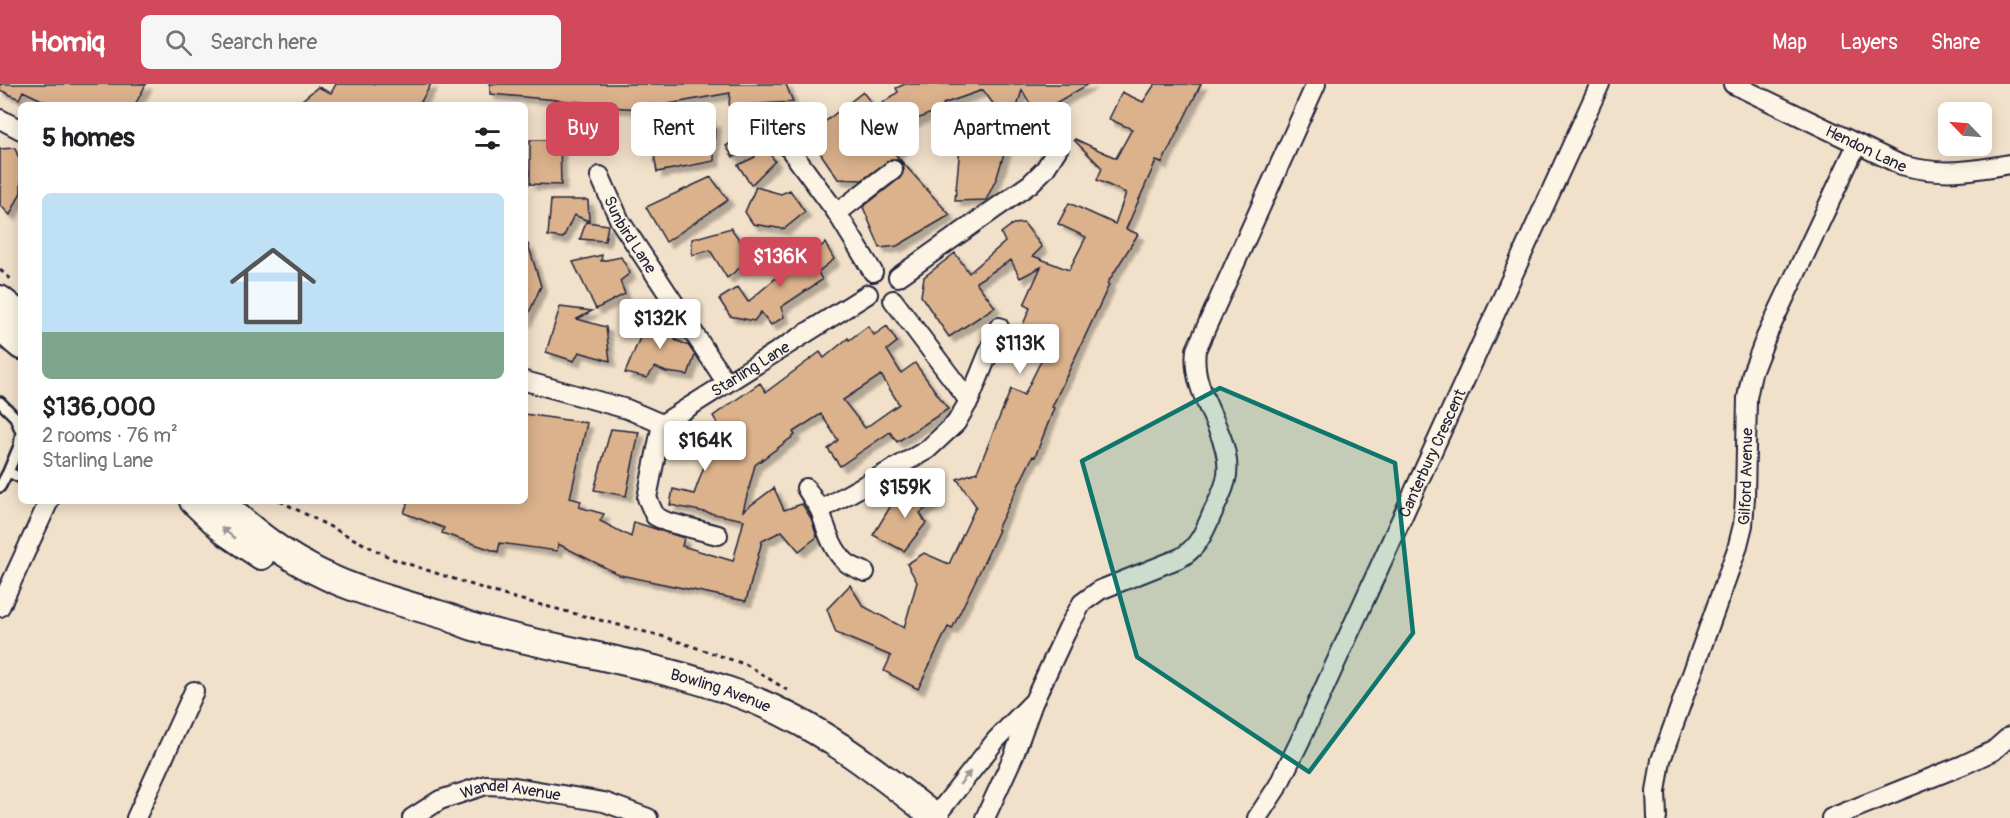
<!DOCTYPE html>
<html lang="en">
<head>
<meta charset="utf-8">
<style>
  body { margin:0; font-family:Pangolin,sans-serif; background:#f6f6f6; color:#202124; height:100vh; display:flex; flex-direction:column; font-size:22px; white-space:nowrap }
  * { box-sizing:border-box; margin:0 }
  p { font-size:20px; color:#757577 }
  .icon { flex:none; width:33px; height:33px; fill:none; stroke:currentColor; stroke-width:2; stroke-linecap:round; stroke-linejoin:round }
  .map { position:relative; flex:1; overflow:hidden }
  .side { position:absolute; left:18px; top:18px; width:510px; height:402px; display:flex; flex-direction:column; background:#fff; border-radius:9px; box-shadow:0 3px 15px #0003 }
  .side>* { flex:none }
  .guide { position:absolute; left:546px; top:18px; width:570px; height:54px; display:flex; gap:12px }
  .needle { width:39px; rotate:295deg }
  .fabs { position:absolute; left:1938px; top:18px; display:grid; gap:12px }
  .fabs a { display:grid; place-items:center; width:54px; height:54px; border-radius:9px; background:#fff; box-shadow:0 3px 15px #0003; font-size:30px }
  .price { position:absolute; translate:-50% -51px; padding:0 14px; border-radius:6px; background:#fff; color:#222; font-size:20px; line-height:39px; filter:drop-shadow(0 2px 3px #0008) }
  .price::after { content:''; position:absolute; left:50%; top:36px; width:18px; height:14px; margin-left:-9px; background:inherit; clip-path:polygon(0 0,100% 0,50% 100%) }
  .price.selected { background:#d1495b; color:#fff }
  ul { padding:0; list-style:none }
  li { display:grid; align-content:center; gap:12px; height:318px; padding:0 24px }
  li+li { border-top:2px solid #e0e0e0 }
  li span { display:grid; place-items:center; height:186px; border-radius:9px; color:#555 }
  li>.icon { margin-inline-start:auto }
  span .icon { width:108px; height:108px; fill:#fffc; stroke-width:1 }
  li b { font-size:26px }
  h2 { display:flex; justify-content:space-between; align-items:center; height:72px; padding:0 24px; font-size:26px }
  .tag { padding:0 21px; border-radius:9px; background:#fff; box-shadow:0 3px 15px #0003; font-size:21px; line-height:54px }
  .tag.selected { background:#d1495b; color:#fff }
  header { display:flex; align-items:center; gap:36px; box-sizing:border-box; height:84px; padding:0 30px; background:#d1495b; color:#fff }
  header strong { font-size:28px }
  nav { display:flex; gap:33px; margin-inline-start:auto; font-size:21px }
  .search { width:420px; height:54px; background:#f6f6f6; display:flex; align-items:center; gap:15px; box-sizing:border-box; padding:0 21px; border-radius:9px; color:#757577; font-size:22px }
  .map>svg:first-child { display:block }
</style>
</head>
<body>
<header>
<strong>Homiq</strong>
<div class="search"><svg class="icon" aria-label="search" viewBox="0 0 24 24"><circle cx="10" cy="10" r="6"/><path d="M15 15l6 6"/></svg>Search here</div>
<nav><a>Map</a><a>Layers</a><a>Share</a></nav>
</header>
<div class="map">
<svg width="2010" height="734" viewBox="0 0 2010 734">
  <defs>
    <filter id="shadow"><feDropShadow dx="5.5" dy="5.5" stdDeviation="1.5" flood-color="#0004"/></filter>
  </defs>
  <rect width="100%" height="100%" fill="#f2e1ca"/>
  <filter id="ink" filterUnits="userSpaceOnUse"><feTurbulence type="fractalNoise" baseFrequency=".0167" numOctaves="2"/><feDisplacementMap in="SourceGraphic" scale="12" xChannelSelector="R" yChannelSelector="G"/><feConvolveMatrix kernelMatrix="1 2 1 2 8 2 1 2 1" color-interpolation-filters="sRGB"/></filter>
  <g filter="url(#ink)">
    <path fill="#dbb28c" stroke="#22223b" stroke-width="1.5" fill-rule="evenodd" filter="url(#shadow)" d="M0 0H146L135 21H52L23 7 19 15 0 6Z
      M336 0H431L419 21H296L318 3 331 9Z
      M490 0H786L793 18 729 22 730 9 663 21 650 20V23L643 25 591 22V19L490 10Z
      M905 0H1089L1036 30 1022 6 1011 44 983 6 943 20 945 23 892 46 904 63 895 70 950 131 897 162 880 164 863 123 900 94 904 85 902 80 897 75H891L862 96 838 95 808 51 863 8 875 24 898 8 896 4Z
      M1155 0H1201L1162 79 1156 77 1126 145 1138 150 1107 200 1109 201 1052 323 1054 324 1035 373 1033 372 997 445 999 446 978 491 952 545 948 543 918 605 884 587 891 572 836 549 827 525 850 501 863 522 904 544 917 498 907 480 924 469 949 480 976 422 957 395 977 388 1011 305 1024 311 1045 269 1015 259 1030 224 1024 221 1041 183 1020 194 1011 176 976 198 995 223 949 253 921 212 924 193 955 169 969 189 1005 158 1001 149 1013 140 1024 139 1042 163 1033 172 1069 186 1086 153 1058 140 1069 119 1115 140 1126 109 1097 96 1102 84 1074 56 1075 55 1116 74 1132 45 1109 35 1122 8 1143 18Z
      M690 38H715L714 77 657 88 654 70 690 67Z
      M746 38 752 46 765 38 775 51 762 60 775 77 751 101 738 81 755 73 754 69 733 73 726 62 747 49 744 39Z
      M962 41 1011 46 997 93 986 116 955 117Z
      M530 56H560L561 101 530 100Z
      M15 64 18 72H21V108L10 131 0 121V65Z
      M711 93 728 116 666 158 646 123Z
      M756 103 781 110 790 106 805 128 784 145 753 140 745 128Z
      M551 116H588L589 137 574 131 563 154 548 152Z
      M586 138 608 141 605 157 580 155Z
      M731 144 752 174 727 194 710 166 692 171V155Z
      M825 159 834 175 818 188 822 196 781 223 784 233 771 241 761 228 754 237 730 232 719 215 738 203 748 218 784 187 779 179 804 168 809 173Z
      M525 160H528L541 202 525 238Z
      M602 171 601 177 621 173 630 189 620 197 625 210 596 225 573 178Z
      M560 223 592 227 577 235 606 243 610 277 579 268 574 277 546 268Z
      M650 230 672 236 679 247 675 256 688 261 695 271 688 291 666 288 655 283 647 294 625 289Z
      M868 242 874 251 887 242 897 258 887 266 901 289 915 279 948 325 897 358 890 348 840 382 828 365 838 356 821 330 793 348 795 351 755 381 743 427 774 404 784 426 802 420 811 434 817 453 799 467 782 447 762 457 746 517 620 491 558 460 557 467 500 459 498 468 442 449 444 444 404 429 408 417H525V330L587 339 570 414 581 417 579 423 604 430 600 437 631 453 634 438 684 454 682 462 733 477 744 436 670 421 673 405 694 410 710 366 737 372 713 332 760 299 766 308 820 268 824 274 848 254 849 256ZM881 291 899 320 865 344 843 316Z
      M611 345 639 348 626 412 594 406Z
      M929 401 937 416 920 429 926 439 904 467 873 451 895 415H907Z"/>
    <g fill="none" stroke-linecap="round" stroke-linejoin="round">
      <g stroke="#22223b" stroke-width="14">
        <path id="lane" d="M0 318 15 333 21 348
          M21 348 19 362 8 388 21 394
          M0 403 8 388"/>
      </g>
      <g stroke="#22223b" stroke-width="22">
        <g id="street">
          <path id="s1" d="M1733 0 1901 81C1942 92 1970 87 2010 80"/>
          <path d="M0 35 21 46"/>
          <path d="M791 67 837 129 873 188"/>
          <path id="s2" d="M600 92 620 137 726 298"/>
          <path d="M837 129 893 86"/>
          <path d="M898 193 1030 100 1045 85 1059 63"/>
          <path id="s3" d="M525 297 627 325 662 340 868 210"/>
          <path d="M969 317 999 243"/>
          <path d="M662 340 647 414 655 432 667 438 718 451"/>
          <path d="M806 404 820 426"/>
          <path d="M865 488C859 485 852 483 847 479 832 467 826 444 820 426L927 366 956 339 969 317 893 216"/>
          <path d="M0 523 49 417"/>
          <path d="M935 733 996 656 1031 620"/>
          <path d="M136 734 194 607"/>
          <path id="s4" d="M412 734 440 716 486 701 509 702 604 718 648 734"/>
          <path d="M985 734 1014 671 1033 619 1068 544 1082 519 1100 506 1180 474C1198 464 1204 448 1212 430 1218 417 1225 405 1227 391 1232 348 1190 312 1196 266L1316 0"/>
          <path id="s5" d="M1257 734 1278 702 1300 657 1600 0"/>
          <path id="s6" d="M1657 734 1656 708 1661 676 1737 465 1743 441 1745 414 1747 314 1752 289 1766 253 1857 60"/>
          <path d="M1831 734 1963 681 1993 667 2010 652"/>
        </g>
      </g>
      <g stroke="#22223b" stroke-width="30">
        <g id="secondary">
          <path d="M0 215 21 232"/>
          <path d="M0 244 21 262"/>
          <path d="M193 417 227 449 261 472"/>
          <path id="s7" d="M220 417C246 441 272 463 303 480 345 505 393 516 439 530 452 533 464 541 477 544 565 568 655 579 741 611 815 638 875 686 936 734"/>
        </g>
      </g>
      <path stroke="#22223b" stroke-width="3" stroke-dasharray="4.5 4.5" stroke-linecap="butt" d="M0 186 12 196
        M280 417 393 475 503 511 665 553 747 581 787 606"/>
      <use href="#lane" stroke="#fcf5e5" stroke-width="9"/>
      <use href="#street" stroke="#fcf5e5" stroke-width="18"/>
      <use href="#secondary" stroke="#fcf5e5" stroke-width="26"/>
    </g>
    <defs><path id="oneway-solid" d="M-6-.8H1V-3.2L6.5 0L1 3.2V.8H-6Z" transform="scale(1.5)"/></defs>
    <g fill="#9a9698">
      <use href="#oneway-solid" transform="translate(228 449) rotate(-142)"/>
      <use href="#oneway-solid" transform="translate(965 694) rotate(-51)"/>
    </g>
  </g>
  <path fill="#0f766e" fill-opacity="0.2" stroke="#0f766e" stroke-width="4.5" stroke-linejoin="round" d="M1220 304 1395 379 1413 549 1309 688 1137 573 1082 377Z"/>
  <g text-anchor="middle" stroke-width="4.5" stroke-linejoin="round" paint-order="stroke">
    <g font-size="16" fill="#22223b" stroke="#fcf5e5">
      <text dy="6" stroke="none"><textPath href="#s1" startOffset="148">Hendon Lane</textPath></text>
      <text dy="6" stroke="none"><textPath href="#s2" startOffset="66">Sunbird Lane</textPath></text>
      <text dy="6" stroke="none"><textPath href="#s3" startOffset="248">Starling Lane</textPath></text>
      <text dy="6" stroke="none"><textPath href="#s5" startOffset="405">Canterbury Crescent</textPath></text>
      <text dy="6" stroke="none"><textPath href="#s6" startOffset="356">Gilford Avenue</textPath></text>
      <text dy="6" stroke="none"><textPath href="#s7" startOffset="542">Bowling Avenue</textPath></text>
      <text dy="6" stroke="none"><textPath href="#s4" startOffset="106">Wandel Avenue</textPath></text>
    </g>
  </g>
</svg>
<div class="fabs">
<a><svg class="needle" viewBox="-14 -14 28 28"><path d="M0-13l5 13h-10z" fill="#e53935"/><path d="M0 13l5-13h-10z" fill="#757577"/></svg></a>
</div>
<b class="price selected" style="left:780px;top:204px">$136K</b>
<b class="price" style="left:660px;top:266px">$132K</b>
<b class="price" style="left:1020px;top:291px">$113K</b>
<b class="price" style="left:705px;top:388px">$164K</b>
<b class="price" style="left:905px;top:435px">$159K</b>
<div class="guide">
<a class="tag selected">Buy</a>
<a class="tag">Rent</a>
<a class="tag">Filters</a>
<a class="tag">New</a>
<a class="tag">Apartment</a>
</div>
<section class="side">
<h2>5 homes<svg class="icon" aria-label="filters" viewBox="0 0 24 24"><path d="M4 7h16M4 17h16"/><circle cx="9" cy="7" r="2"/><circle cx="15" cy="17" r="2"/></svg></h2>
<ul>
<li><span style="background:linear-gradient(#bfe0f5 75%,#7fa58c 0)"><svg class="icon" aria-label="home" viewBox="0 0 24 24"><path d="M3 11l9-7 9 7M6 9v11h12V9"/></svg></span><div><b>$136,000</b><p>2 rooms · 76 m²</p><p>Starling Lane</p></div></li>
</ul>
</section>
</div>
</body>
</html>
